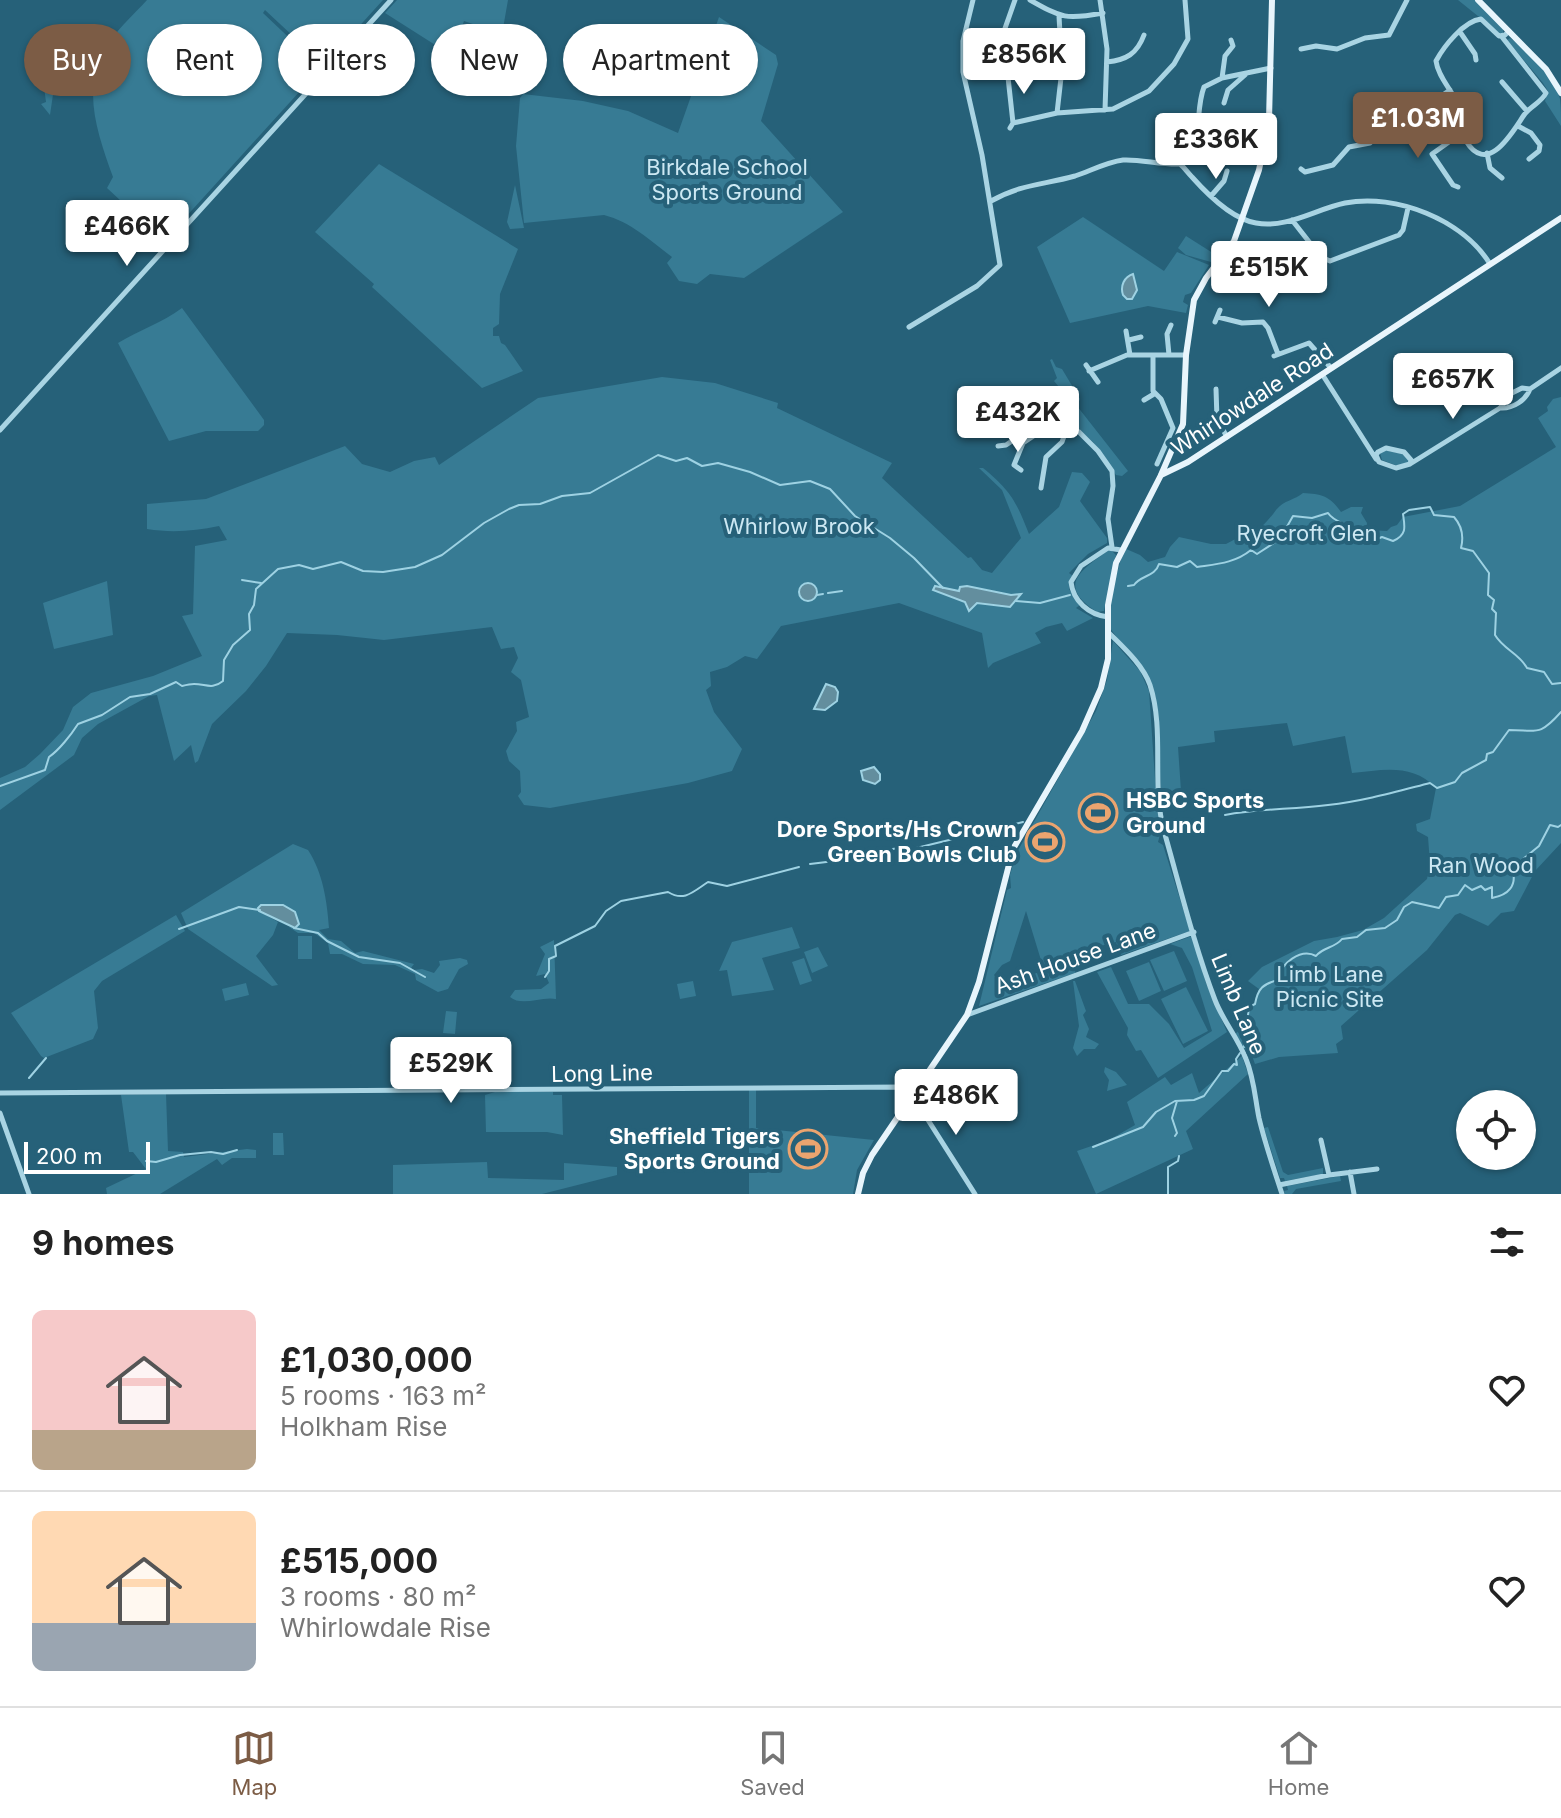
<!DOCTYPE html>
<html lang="en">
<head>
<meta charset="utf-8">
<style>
  body { margin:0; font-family:Inter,sans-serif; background:#f6f6f6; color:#222; height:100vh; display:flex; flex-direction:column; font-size:30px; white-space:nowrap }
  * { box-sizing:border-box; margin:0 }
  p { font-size:26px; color:#767676 }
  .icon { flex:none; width:44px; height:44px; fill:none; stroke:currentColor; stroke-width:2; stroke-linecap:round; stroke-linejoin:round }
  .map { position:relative; height:1194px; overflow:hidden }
  .side { display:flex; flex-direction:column; background:#fff; flex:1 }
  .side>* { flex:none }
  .banner { position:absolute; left:24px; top:24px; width:800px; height:72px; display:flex; gap:16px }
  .buttons { position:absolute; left:1456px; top:1090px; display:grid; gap:16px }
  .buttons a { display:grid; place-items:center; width:80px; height:80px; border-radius:50%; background:#fff; box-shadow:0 2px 6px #0004; font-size:40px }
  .scale { position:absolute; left:24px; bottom:20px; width:126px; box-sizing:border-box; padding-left:8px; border:4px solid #fff; border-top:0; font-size:22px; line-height:28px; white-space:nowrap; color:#fff; -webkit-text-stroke:6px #266179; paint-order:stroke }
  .price { position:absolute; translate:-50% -68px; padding:0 18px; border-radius:8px; background:#fff; color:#222; font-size:26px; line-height:52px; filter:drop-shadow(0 2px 4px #0008) }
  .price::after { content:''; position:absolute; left:50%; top:48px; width:24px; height:18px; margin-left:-12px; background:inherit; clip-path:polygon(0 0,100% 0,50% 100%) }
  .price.selected { background:#7c5c45; color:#fff }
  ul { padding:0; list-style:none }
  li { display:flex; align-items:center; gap:24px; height:200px; padding:0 32px }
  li+li { border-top:2px solid #e0e0e0 }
  li span { display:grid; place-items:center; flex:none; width:224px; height:160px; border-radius:12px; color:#555 }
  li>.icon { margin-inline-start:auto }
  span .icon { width:96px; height:96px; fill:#fffc; stroke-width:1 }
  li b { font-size:34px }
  h2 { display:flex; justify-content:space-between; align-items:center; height:96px; padding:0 32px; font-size:34px }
  .tag { padding:0 28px; border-radius:36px; background:#fff; box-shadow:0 2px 6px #0004; font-size:28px; line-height:72px }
  .tag.selected { background:#7c5c45; color:#fff }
  .dock { display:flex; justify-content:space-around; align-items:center; height:112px; border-top:2px solid #e0e0e0; background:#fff; font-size:22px; color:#767676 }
  .dock a { display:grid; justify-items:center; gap:4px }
  .dock .selected { color:#7c5c45 }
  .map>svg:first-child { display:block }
</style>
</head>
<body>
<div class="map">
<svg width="1561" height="1194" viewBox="0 0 1561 1194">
  <rect width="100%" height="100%" fill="#266179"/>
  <path fill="#377b94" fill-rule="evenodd" d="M147 0H383L324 65 265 10 263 13 321 68 164 241 107 188 113 177C97 132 79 84 110 41 121 26 135 13 147 0Z
    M397 0H508L502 34 464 21 451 55 385 13Z
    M1458 0H1475L1503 27V33H1499Z
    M719 17 776 55 778 64 761 121 843 212 744 278 710 274 697 284 679 281 667 263 672 257C651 241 631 222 604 215L524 223 516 146 520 98 523 94 583 101 628 111 678 133Z
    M1510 38C1526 48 1556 80 1560 99 1561 107 1561 117 1561 126L1545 101 1548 91 1543 83 1507 40Z
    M506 56 513 60 510 91 488 78Z
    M43 79 55 81 50 115 41 104 46 102Z
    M379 164 518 249 500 294 499 324 493 328V336H499L501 343 505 345 523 371 482 388 372 287 374 284 315 232Z
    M515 185 524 228 510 229 507 222Z
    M1083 217 1164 271 1177 252 1209 265 1191 293 1185 295 1183 302 1188 305 1186 313 1148 306 1070 323 1037 247Z
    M1186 236 1216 255 1211 262 1186 255 1178 248Z
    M182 308 264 420V425L258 431H206L169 441 118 343C139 330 162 323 182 308Z
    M1052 359 1056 367 1062 369 1080 399 1077 406 1128 471 1122 476 1116 475 1093 442 1072 423 1063 406 1069 399 1054 381 1057 378 1050 360Z
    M662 377 715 383 778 403 777 408 892 463 882 478 968 558 971 557 982 570 992 573 1021 538 1002 490 979 468H983C1011 491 1016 501 1029 534L1059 507 1072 472 1082 473 1090 482 1080 501 1107 538V543L1088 554 1069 573 1073 576 1069 589 1080 605 1076 608 1093 618 1067 631 1062 623 1046 627 1035 633 1041 643 993 663 988 668 982 633 899 603 781 626 757 659 745 656 727 667 710 672 711 686 706 690 714 712 742 749 732 771 688 783 550 808 524 805 518 796 521 792 520 771 509 761 506 751 517 731 516 722 529 717 521 680 511 672 518 658 514 647 501 649 492 627 384 640 337 635 287 633 266 666 246 691 212 724 198 761 195 763 191 745 174 761 157 695 149 696 98 724 82 738 74 755 0 810V778L25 767 40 754 63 730 73 707 91 693 153 676 202 656 182 616 193 614 195 546 227 540 219 526C194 531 172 533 147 529V504L206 499 345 446 362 464 390 472 414 461 435 457 439 465 538 398Z
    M1561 397V843L1535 871 1514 911 1501 913 1488 926 1460 913 1455 915 1427 950 1341 1026 1343 1039 1336 1044 1338 1053 1279 1057 1255 1064 1251 1053 1246 1051 1235 1034 1248 1023V1011L1255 1003 1259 989 1248 981 1262 967 1314 941 1337 937 1363 930 1384 918 1427 879 1430 864 1428 837 1417 831 1416 824 1430 819 1436 788C1412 763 1383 770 1352 773L1345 736 1293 746 1287 723 1214 731 1215 742 1178 747 1181 791 1161 793 1156 699C1148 666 1128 654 1110 628L1111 595 1124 548 1140 555 1148 562 1165 557 1170 547 1179 537 1211 544H1226L1243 535 1250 537C1259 530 1269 520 1276 510 1284 500 1295 500 1303 493 1322 494 1330 496 1341 512L1351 507H1363L1361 513 1367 523 1366 530 1387 531 1391 527 1397 525 1403 517 1460 506 1556 447 1538 418 1548 411 1547 407 1553 399Z
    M1383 450 1404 454 1409 460 1408 463 1398 466 1382 460 1380 453Z
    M1110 549 1116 555 1104 611 1097 612C1055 585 1082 570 1110 549Z
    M107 581 113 635 54 649 43 603Z
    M1113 641 1140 671 1149 691 1155 779 1161 831 1158 842 1163 845 1190 931 1121 955 1116 942 1081 951 1076 963 1075 973 979 1006 1007 890 1011 888 1010 875 1016 854 1096 711 1107 680ZM1026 911 1044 970 1009 984H1001L994 975 1002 965 1010 961Z
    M293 844 308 850C323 873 327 901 329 928L319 930 328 939 341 941 355 953 363 951 414 964 411 968 414 970 422 969 434 973 440 965 439 961 460 958 467 960 468 964 459 969 448 989 438 992 416 980 415 974 395 965 363 964 342 954H330L328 943 314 933H298L289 927 295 928 299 924 259 911 278 922 273 935 256 956 278 985 272 986 188 929 181 913Z
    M176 915 185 931 102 981 94 991 98 1028 93 1039 44 1058 41 1056 11 1013Z
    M792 927 800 948 762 958 774 990 732 996 727 970 719 971 732 942Z
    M298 936H312V959H298Z
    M1192 936 1206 983 1227 1032 1158 1078 1141 1050 1136 1051 1127 1035 1128 1028 1097 972 1111 967 1128 1004H1149L1169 1024 1184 1048 1212 1031 1192 967 1182 948 1170 944Z
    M554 940 556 999C541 996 522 1007 510 997L515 990 541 989 549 983 545 974 536 976 545 954 540 947Z
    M818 947 828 966 812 973 804 952Z
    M1174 951 1187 981 1164 991 1150 960Z
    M804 958 812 981 800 985 792 962Z
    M1149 962 1161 991 1139 1001 1126 971Z
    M693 981 696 996 680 999 677 984Z
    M1073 981H1075L1086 1011 1083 1015 1089 1029 1086 1037 1099 1044 1095 1049H1084L1077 1056 1073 1048 1079 1026Z
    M246 983 249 995 225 1001 222 989Z
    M1186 987 1208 1031 1183 1044 1161 999Z
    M446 1011 457 1012 455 1034 443 1033Z
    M1242 1056 1248 1074 1186 1131 1193 1149 1096 1194 1077 1151 1109 1140 1135 1125 1127 1102 1165 1077 1171 1085 1192 1073 1199 1093Z
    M1105 1067 1116 1072 1127 1085 1107 1091 1109 1080 1104 1072Z
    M749 1090H756V1128L874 1140 857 1170 853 1194H749Z
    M495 1092H553V1095H562L563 1135 547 1132H486L485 1095Z
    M166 1094 168 1151 183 1152 184 1157 247 1149 256 1150V1158H232L222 1165 217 1159 160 1194H107L106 1188 146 1169 133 1152H129L121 1095Z
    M1268 1127 1283 1172 1288 1175 1323 1168V1174L1285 1181 1284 1178H1280L1264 1128Z
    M273 1133H283L284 1155H273Z
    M487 1162 488 1178 564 1180V1163L617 1167V1175L542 1194H393V1165Z
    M1340 1176 1341 1181 1296 1189 1292 1194H1285L1284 1191 1288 1190 1287 1186Z"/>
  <path fill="#638e9e" stroke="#9ed2e3" stroke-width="2" d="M1133 274 1137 290 1132 299H1127L1123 295C1120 286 1124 277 1133 274Z
    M799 592a9 9 0 1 1 18 0a9 9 0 1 1-18 0Z
    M935 586 959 591 960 587 967 586 1011 595 1021 594 1010 607 977 603 969 611 965 602 933 590Z
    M826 684 835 687 838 692 837 701 825 710 814 709Z
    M874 767 880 774V780L875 784 863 780 861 771Z
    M261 905H283L295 912 299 924 295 928 259 911 258 908Z"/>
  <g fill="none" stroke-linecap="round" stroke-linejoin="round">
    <path stroke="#9ed2e3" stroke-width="2" d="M242 580 261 583
      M1128 586 1134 585C1141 575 1155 577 1159 564L1177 567 1190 561 1197 567C1217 564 1235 563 1251 550L1257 554 1280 539 1293 516 1312 518 1328 513C1335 524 1353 524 1359 536L1365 535 1375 540 1382 537 1393 541C1407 535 1405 527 1403 514L1409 510 1430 507 1434 515 1454 517C1462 526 1464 536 1461 548L1473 551 1489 573 1488 595 1494 600 1492 609 1496 613 1495 635C1504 650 1519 653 1527 668L1544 672 1552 684 1561 683
      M828 593 842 591
      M817 595 823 594
      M1016 601 1040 603 1070 595
      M0 786 45 770 49 757C59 750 71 735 78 724L102 715 130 697 150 694 176 682 182 686C186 685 190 684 194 684 206 684 212 690 223 681L224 660 233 645 250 630 249 614 254 605 256 589 278 569 299 565 313 569 341 562 363 571 383 572 415 567 442 555 484 523 509 509 519 505 540 504 562 496 590 493 658 455 676 461 687 458 702 466 718 463 750 472 780 485 810 481 830 489 855 516 890 538 914 558 943 588
      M1225 815C1261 808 1290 810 1328 805 1364 801 1395 792 1430 783L1437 788 1455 782 1462 773 1486 760 1487 754 1493 752 1509 730C1537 730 1539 737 1561 712
      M810 864 851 859 874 848 877 851 900 848 908 850 1023 822
      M294 928 318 933 327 941 359 957 400 963 425 977
      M179 929 239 907 260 910
      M545 977 549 971V959L556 956 555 946 595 926 606 911 621 901 668 892C684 902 693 892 708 882L727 886 799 867
      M1244 1047 1249 1007 1255 1004C1258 988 1263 984 1278 980 1280 963 1301 948 1316 956 1323 947 1335 948 1342 939L1357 937 1366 930 1385 928 1397 920 1404 907 1412 902 1439 908 1446 897 1458 895 1465 885 1472 890 1481 886 1485 890 1492 887V898C1508 895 1518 886 1512 868L1539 846 1550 825 1558 827 1561 825
      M29 1078 46 1058
      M1175 1136 1177 1133 1172 1118 1177 1101
      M1093 1147 1143 1127 1156 1112 1175 1101 1194 1100 1204 1096 1222 1071H1228L1234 1064 1237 1065 1236 1059 1240 1053
      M146 1161 156 1162 180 1155 211 1152 223 1154 237 1150
      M1168 1194V1167L1178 1161 1179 1156"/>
    <path stroke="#a9d4e3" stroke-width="5" d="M1030 0C1062 18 1066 20 1103 13
      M1100 0 1107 49 1105 110
      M1460 32 1475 54 1476 60
      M1003 34 1015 0
      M1502 37 1546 93C1541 103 1530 106 1524 115 1513 131 1488 177 1466 141 1460 131 1462 116 1458 105 1452 90 1438 77 1436 61 1444 46 1464 21 1481 19L1499 36 1505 35 1509 31
      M1301 49 1316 46 1337 49 1365 38 1389 35 1407 0
      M1107 62C1126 60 1137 54 1144 35
      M1007 68 1013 123
      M1222 78 1225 56 1233 46 1231 40
      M1502 82 1527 111
      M1224 103 1228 90 1245 75
      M1057 113 1062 69 1059 16
      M1518 126 1531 133 1540 145 1539 151 1529 159
      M1010 128 1013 123 1057 113 1113 109 1149 91 1174 64 1188 39 1185 0
      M1487 153 1490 168 1502 178
      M1180 164C1185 168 1187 172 1192 177 1208 195 1232 219 1256 223 1286 229 1316 209 1345 203 1396 193 1463 220 1490 264
      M1301 169 1305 172 1333 165 1349 147 1370 143 1392 119 1411 117 1450 90
      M1458 187 1453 185 1432 154 1463 132
      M1211 196 1224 181 1227 171
      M991 201C1021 184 1043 185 1075 176 1090 171 1107 162 1123 160 1141 159 1161 165 1180 164 1205 144 1194 113 1204 87L1222 78 1271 68
      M1292 220 1321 257 1330 261 1399 235 1403 230 1408 208
      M1218 317 1242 323 1263 322 1268 328 1278 354
      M1215 322 1220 310
      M909 327 977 286 1000 265 982 155 963 72V41L973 0
      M1126 331 1130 355
      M1129 340 1141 337
      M1153 355V391L1161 399 1173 428 1157 464
      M1169 355 1167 334 1171 325
      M1274 356 1309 343 1331 368
      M1086 365 1098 382
      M1089 371 1127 355H1186
      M1322 374 1376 459
      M1216 389 1217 419 1227 437
      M1530 389 1561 368
      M1144 400 1154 394
      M0 430 391 0
      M998 446 1006 445 1040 422 1046 424 1047 430
      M1386 448 1404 452 1411 460 1410 464 1396 468 1379 462 1376 455 1378 452Z
      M1410 464 1500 408 1512 393 1522 388 1530 389C1526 400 1513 409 1500 408
      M1021 470 1014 465 1023 443 1035 435 1062 427 1079 432 1098 451 1112 471 1113 486 1108 519 1112 547
      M1041 488 1046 457 1062 442 1067 428
      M1108 617C1089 615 1073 601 1071 582L1081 566 1108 548 1121 550
      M1109 633C1124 648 1143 665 1150 685 1165 731 1151 784 1164 831 1180 887 1194 945 1215 1000 1223 1021 1238 1038 1246 1059 1254 1078 1255 1098 1259 1118 1265 1144 1274 1169 1282 1194
      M1163 829 1181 824
      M967 1015 1194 932
      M0 1093 902 1087 909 1090 975 1194
      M0 1113 29 1194
      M1321 1140 1329 1175
      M1350 1172 1354 1194
      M1279 1185 1329 1175 1377 1169"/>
    <path stroke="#e8f5fc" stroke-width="6" d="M1478 0 1546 69 1561 93
      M1161 475 1188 462 1561 218
      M858 1194 863 1173 872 1155 967 1015 979 982 1013 849 1082 731 1101 688 1108 659V605L1116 563 1161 475 1183 424 1186 355 1194 300 1206 278 1234 241 1259 170 1269 120 1272 0"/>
  </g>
  <defs>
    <g id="stadium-ring" transform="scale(2)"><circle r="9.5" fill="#266179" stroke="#eba46f" stroke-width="1.5"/><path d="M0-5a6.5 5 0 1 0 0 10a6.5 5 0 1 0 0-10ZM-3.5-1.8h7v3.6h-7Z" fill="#eba46f"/></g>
  </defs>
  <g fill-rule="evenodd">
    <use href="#stadium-ring" x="1098" y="813"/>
    <use href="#stadium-ring" x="1045" y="842"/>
    <use href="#stadium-ring" x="808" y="1149"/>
  </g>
  <g text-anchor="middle" stroke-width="8" stroke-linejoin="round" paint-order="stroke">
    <g font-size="22" fill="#cce8f3" stroke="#266179">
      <text x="727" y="175">Birkdale School<tspan x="727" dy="25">Sports Ground</tspan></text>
      <text x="799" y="534">Whirlow Brook</text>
      <text x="1307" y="541">Ryecroft Glen</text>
      <text x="1481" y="873">Ran Wood</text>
      <text x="1330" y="982">Limb Lane<tspan x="1330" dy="25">Picnic Site</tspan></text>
    </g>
    <g font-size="22" fill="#fff" stroke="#266179">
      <text transform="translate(1252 399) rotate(-33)" y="8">Whirlowdale Road</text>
      <text transform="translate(1075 958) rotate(-20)" y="8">Ash House Lane</text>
      <text transform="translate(1239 1004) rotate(67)" y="8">Limb Lane</text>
      <text transform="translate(602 1073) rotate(-1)" y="8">Long Line</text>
    </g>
    <g font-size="22" font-weight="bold" fill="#fff" stroke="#266179" text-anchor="end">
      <text x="1126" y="808" text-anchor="start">HSBC Sports<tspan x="1126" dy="25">Ground</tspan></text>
      <text x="1017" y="837">Dore Sports/Hs Crown<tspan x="1017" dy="25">Green Bowls Club</tspan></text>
      <text x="780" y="1144">Sheffield Tigers<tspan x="780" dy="25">Sports Ground</tspan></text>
    </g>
  </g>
</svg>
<div class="buttons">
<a><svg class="icon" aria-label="locate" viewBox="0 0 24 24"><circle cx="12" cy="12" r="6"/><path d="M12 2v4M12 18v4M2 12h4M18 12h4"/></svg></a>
</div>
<div class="scale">200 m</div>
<b class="price" style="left:1024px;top:96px">£856K</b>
<b class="price selected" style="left:1418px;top:160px">£1.03M</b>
<b class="price" style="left:1216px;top:181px">£336K</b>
<b class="price" style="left:127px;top:268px">£466K</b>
<b class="price" style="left:1269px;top:309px">£515K</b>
<b class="price" style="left:1453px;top:421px">£657K</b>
<b class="price" style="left:1018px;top:454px">£432K</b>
<b class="price" style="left:451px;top:1105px">£529K</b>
<b class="price" style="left:956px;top:1137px">£486K</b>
<div class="banner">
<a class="tag selected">Buy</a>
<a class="tag">Rent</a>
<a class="tag">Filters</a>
<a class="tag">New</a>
<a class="tag">Apartment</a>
</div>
</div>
<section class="side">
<h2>9 homes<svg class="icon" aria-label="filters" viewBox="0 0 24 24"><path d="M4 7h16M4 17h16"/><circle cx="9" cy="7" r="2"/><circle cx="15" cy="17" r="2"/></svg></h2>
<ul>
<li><span style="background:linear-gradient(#f6c9c9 75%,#b9a48a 0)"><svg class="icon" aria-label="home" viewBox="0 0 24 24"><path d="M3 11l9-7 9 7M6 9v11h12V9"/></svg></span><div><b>£1,030,000</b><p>5 rooms · 163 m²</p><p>Holkham Rise</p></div><svg class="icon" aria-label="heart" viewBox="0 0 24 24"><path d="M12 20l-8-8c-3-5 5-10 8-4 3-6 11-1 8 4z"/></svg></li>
<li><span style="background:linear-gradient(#ffd9b3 70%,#9aa5b1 0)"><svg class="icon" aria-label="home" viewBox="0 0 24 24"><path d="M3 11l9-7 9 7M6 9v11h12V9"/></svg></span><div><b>£515,000</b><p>3 rooms · 80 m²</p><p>Whirlowdale Rise</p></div><svg class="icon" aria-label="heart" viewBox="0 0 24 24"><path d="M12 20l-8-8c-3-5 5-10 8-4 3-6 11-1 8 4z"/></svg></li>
</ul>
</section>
<nav class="dock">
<a class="selected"><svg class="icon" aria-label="map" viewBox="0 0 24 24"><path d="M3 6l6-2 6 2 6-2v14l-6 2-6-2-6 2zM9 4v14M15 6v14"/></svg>Map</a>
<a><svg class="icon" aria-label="saved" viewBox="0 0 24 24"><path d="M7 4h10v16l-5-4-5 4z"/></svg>Saved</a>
<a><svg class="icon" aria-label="home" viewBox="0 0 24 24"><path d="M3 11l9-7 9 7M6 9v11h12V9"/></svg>Home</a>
</nav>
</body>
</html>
